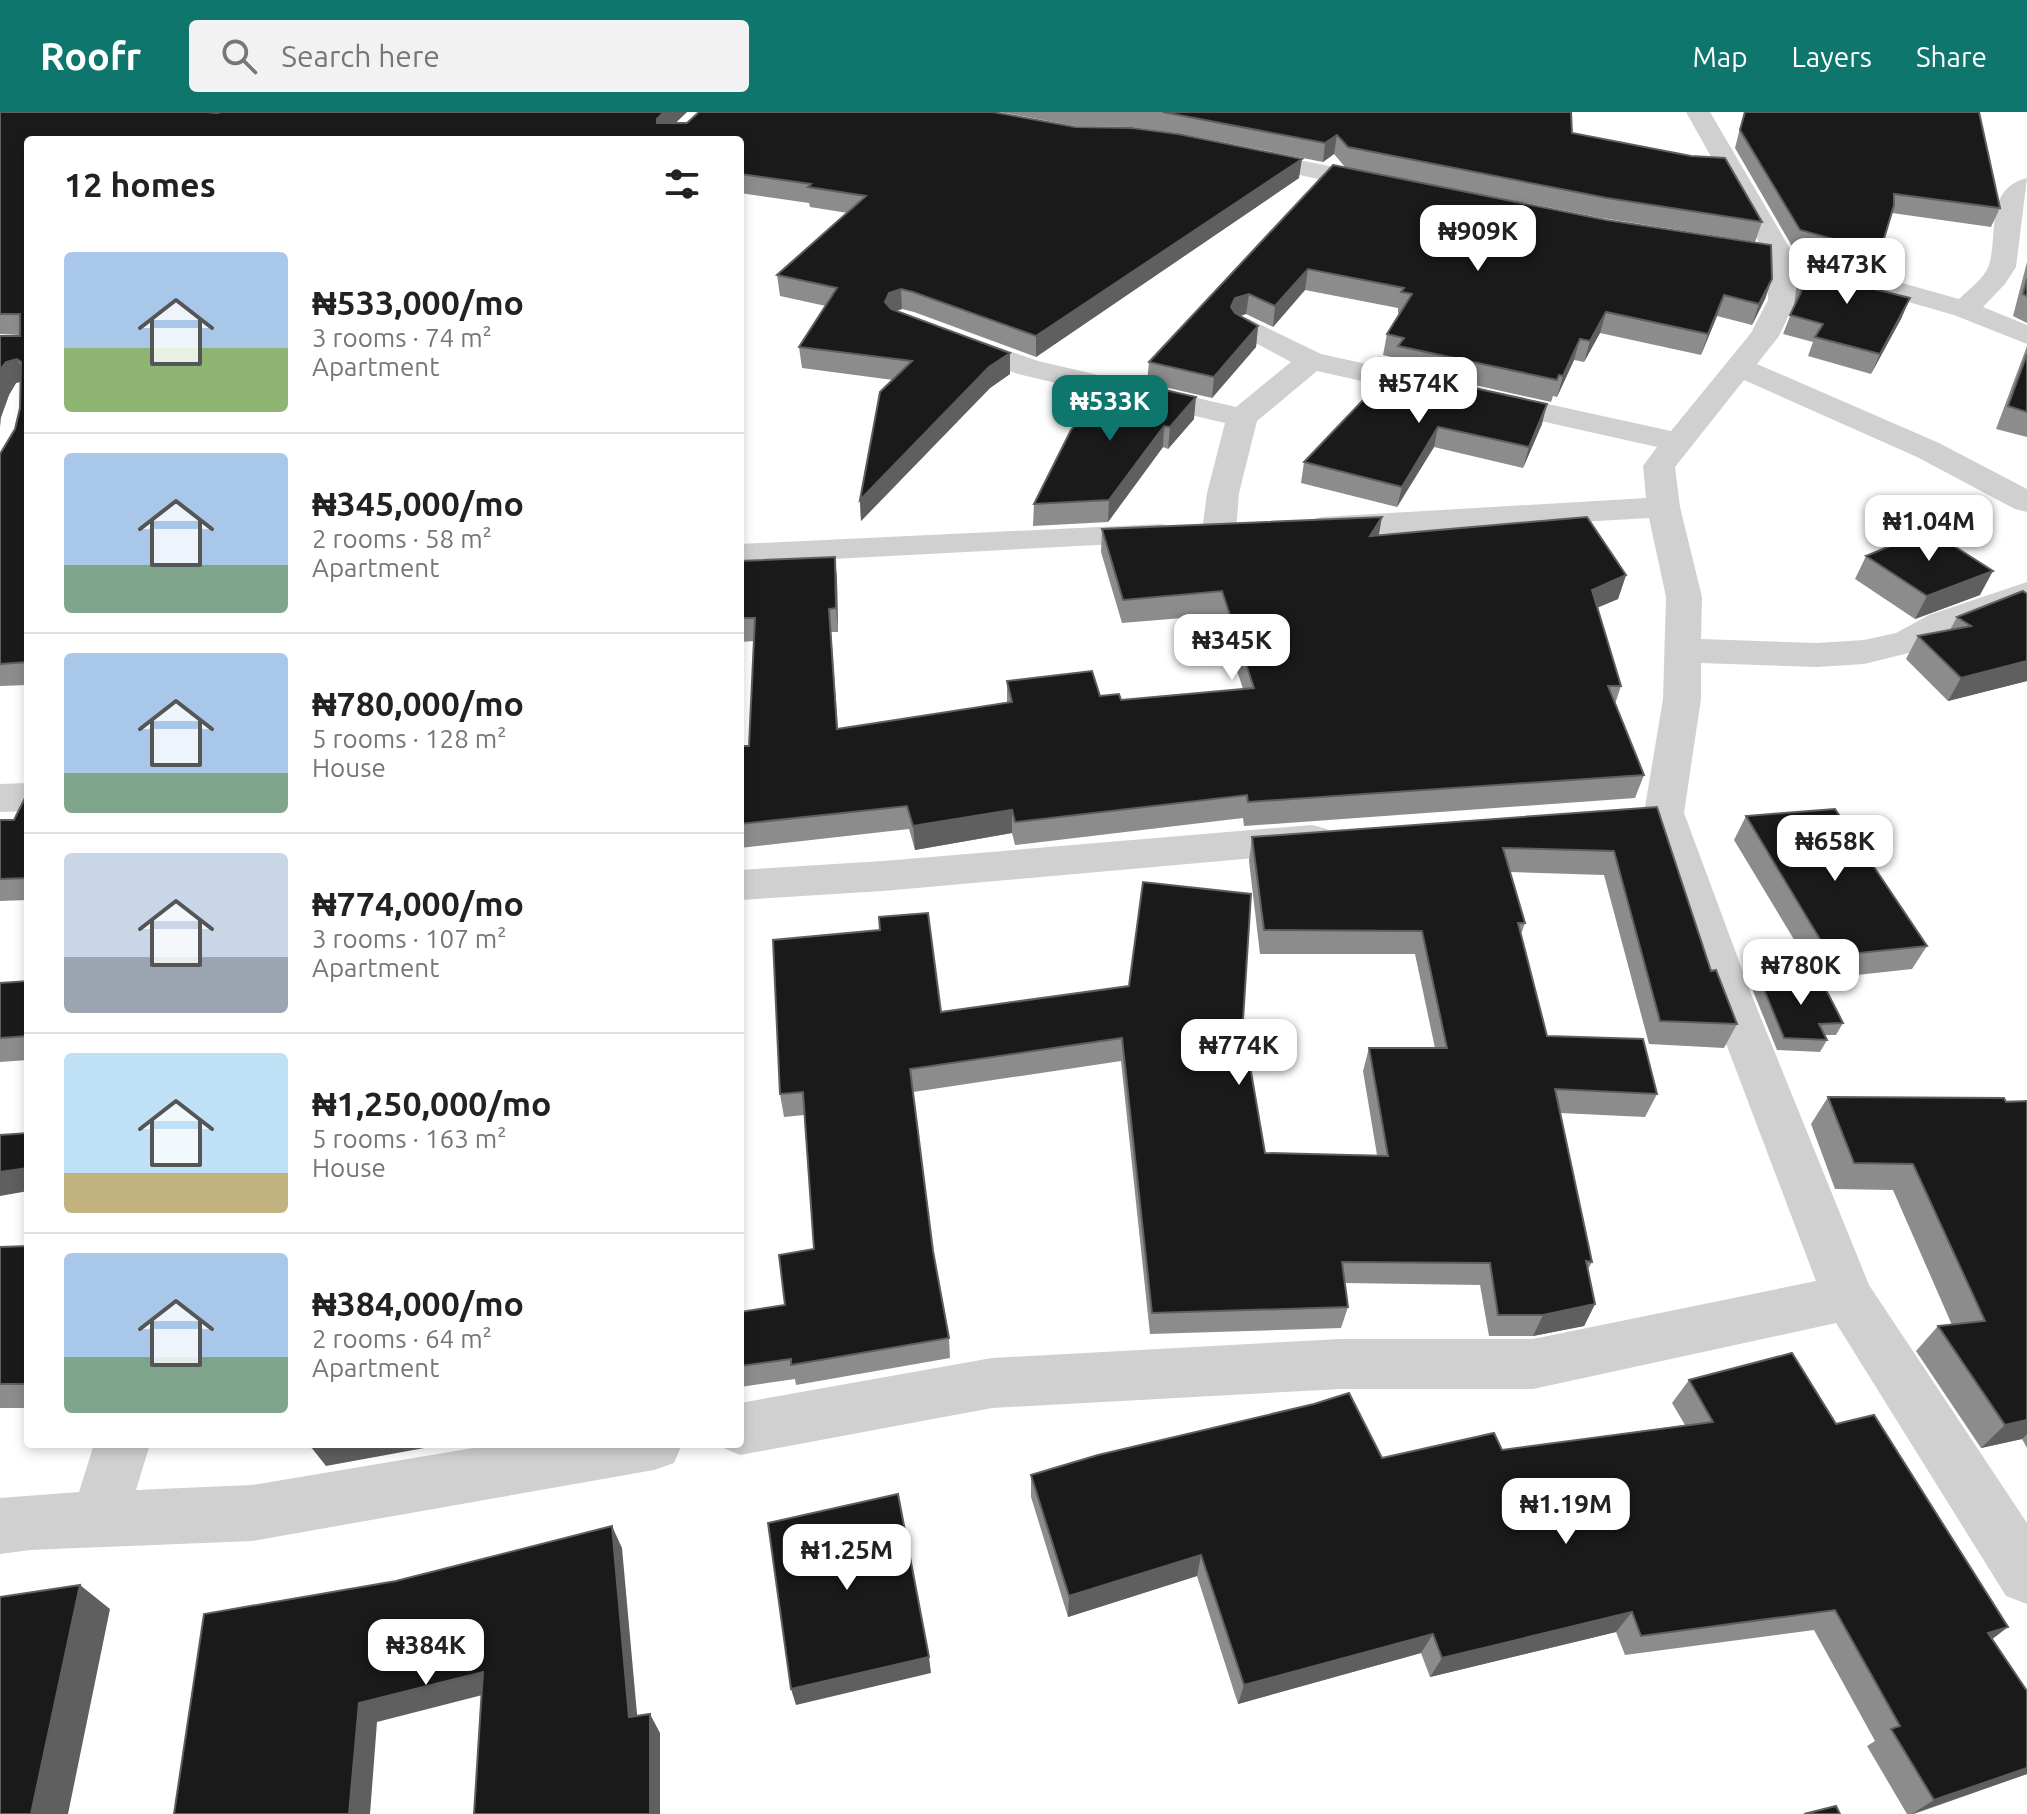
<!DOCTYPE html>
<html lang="en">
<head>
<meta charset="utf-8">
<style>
  body { margin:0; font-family:Ubuntu,sans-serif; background:#f2f2f2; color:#222; height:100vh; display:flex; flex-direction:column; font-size:30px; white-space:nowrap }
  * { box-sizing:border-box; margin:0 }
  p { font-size:26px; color:#767676 }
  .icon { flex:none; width:44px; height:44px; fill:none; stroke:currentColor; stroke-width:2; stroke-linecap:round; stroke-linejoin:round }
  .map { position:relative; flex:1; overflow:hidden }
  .details { position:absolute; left:24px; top:24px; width:720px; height:1312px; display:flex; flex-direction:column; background:#fff; border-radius:8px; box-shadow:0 4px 12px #0003 }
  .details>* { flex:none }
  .price { position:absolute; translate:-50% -68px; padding:0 18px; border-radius:16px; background:#fff; color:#222; font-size:26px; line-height:52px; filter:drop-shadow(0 2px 4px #0008) }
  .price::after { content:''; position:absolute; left:50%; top:48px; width:24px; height:18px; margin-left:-12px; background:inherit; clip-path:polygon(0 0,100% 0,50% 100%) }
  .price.current { background:#0f766e; color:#fff }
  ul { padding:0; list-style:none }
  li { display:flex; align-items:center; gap:24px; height:200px; padding:0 40px }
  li+li { border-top:2px solid #e0e0e0 }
  li span { display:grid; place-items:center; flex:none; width:224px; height:160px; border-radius:8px; color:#555 }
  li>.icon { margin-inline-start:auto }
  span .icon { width:96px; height:96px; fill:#fffc; stroke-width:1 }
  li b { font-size:34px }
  h2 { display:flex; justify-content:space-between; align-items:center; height:96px; padding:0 40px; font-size:34px }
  header { display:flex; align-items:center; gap:48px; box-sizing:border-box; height:112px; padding:0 40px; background:#0f766e; color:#fff }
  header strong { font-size:38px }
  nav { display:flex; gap:44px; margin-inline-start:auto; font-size:28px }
  .search { width:560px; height:72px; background:#f2f2f2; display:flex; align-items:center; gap:20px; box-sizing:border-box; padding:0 28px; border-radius:8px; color:#767676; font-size:30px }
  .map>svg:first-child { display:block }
</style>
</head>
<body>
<header>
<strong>Roofr</strong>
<div class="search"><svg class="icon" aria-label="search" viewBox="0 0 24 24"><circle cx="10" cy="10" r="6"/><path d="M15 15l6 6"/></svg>Search here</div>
<nav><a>Map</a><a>Layers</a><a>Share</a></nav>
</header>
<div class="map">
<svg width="2027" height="1702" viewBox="0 0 2027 1702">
  <rect width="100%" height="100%" fill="#fff"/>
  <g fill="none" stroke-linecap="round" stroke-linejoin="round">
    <path fill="#d0d0d0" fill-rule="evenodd" d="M1686 0H1710L1795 145 1796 188 1779 224 1757 252 1939 331 2027 377V400L2015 397 1917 345 1744 268 1675 355 1680 395 1702 485 1701 527 1817 531 1864 528 1896 521 1929 503 2027 470V493L1955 519 1921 538 1864 552 1817 555 1701 551V587L1684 701 1752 884 1869 1173 2027 1411V1492L2006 1484 1836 1211 1533 1277H1341L992 1296 740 1343 721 1335 719 1332H740V1291L992 1246 1341 1227H1533L1816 1169 1708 884 1644 701 1663 587 1666 485 1649 406 1322 425 1310 422 1305 415 1310 408 1322 405 1646 386 1643 354 1657 335 1317 259 1257 309 1239 381 1236 420 1231 427 1219 430 1207 427 1202 420 1207 381 1225 311 1018 262 945 235 940 229 945 223 955 220 1038 249 1236 295 1291 250 1235 220 1231 214 1235 208 1245 205 1321 242 1671 319 1751 221 1768 188 1767 145Z
      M1243 37 1384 65 1393 68 1397 73 1393 78 1384 81 1234 49 1231 44 1234 39Z
      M2027 66 2016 155 2005 172 1983 195 2027 213V232L1954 203 1803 160 1799 154 1803 148 1813 146 1959 187C1969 177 1984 167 1989 153 1999 121 1984 77 2027 66Z
      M1161 412 1173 415 1178 422 1173 429 740 452V432Z
      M28 671V699L0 700V672Z
      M1312 713 1327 717 1333 727 1327 737 1312 741 883 779 740 788V758L883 749Z
      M94 1332H150L136 1378 252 1373 497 1332H682L674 1351 654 1358 252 1429 30 1438 0 1442V1386L79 1380Z"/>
  </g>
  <path fill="#8c8c8c" d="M0 0 218 1 687 0 675 11 1299 66 1036 245 914 200 902 197 896 199 1010 241V262L990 276 861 409 860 388 893 268 802 256 799 235 826 194 780 184 777 163 848 101 810 95 809 91 740 81V28H28V573L0 574V342L15 317 20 296V270L16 271 9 283 1 305 0 224H20V223L0 222Z
    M1000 0H1571L1572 21 1762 110 1755 130 1602 106 1345 55 1334 42 1323 50 1177 21 1131 15 1075 14Z
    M1744 0H1979L2000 96 1991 115 1892 101 1880 140 1872 159 1793 136 1735 36Z
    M1333 53 1772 167 1765 187 1752 213 1717 204 1701 243 1600 221 1584 250 1574 248 1557 285 1553 284 1551 290 1394 255 1396 246 1383 243 1387 222 1400 202 1398 201V196L1305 178 1273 215 1246 202 1241 204 1258 214 1256 235 1212 286 1147 271 1149 250Z
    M1805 143 1870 176 1902 205 1871 262 1808 244 1813 230 1783 222 1794 194 1798 162Z
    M2027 150V211L2013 204Z
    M2027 234V325L1996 317Z
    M1366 285 1542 312 1523 356 1434 335 1397 395 1301 371 1304 350Z
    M1194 307 1168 337 1163 335 1108 410 1033 414 1034 392 1071 318Z
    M1102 417 1379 423 1626 463 1618 487 1597 496 1621 574 1615 592 1644 663 1635 686 1244 714 1243 706 1015 733 1012 721 915 738 909 717 740 736V634H749L754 529 740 530V449L835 445 837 468 838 520H831L838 617 1007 591V569L1121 588 1243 577 1219 503 1122 511 1101 440Z
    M1866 444 1980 483 1915 507 1855 467Z
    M2027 482V569L1948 589 1906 547 1918 524 1950 518 1957 505Z
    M28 680V788L0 789V708H14Z
    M1657 695 1711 859 1737 912 1724 936 1649 932 1604 763 1510 760 1525 811 1521 822 1547 924 1657 982 1645 1005 1560 1001 1592 1150 1588 1157 1595 1192 1584 1214 1533 1224H1489L1480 1173 1344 1171 1348 1195 1341 1216 1150 1222 1121 949 913 980 933 1139 949 1226 950 1246 796 1273 795 1267 740 1275V1200L785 1193 814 1137 804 1003 784 1005 780 982 941 900 1129 874 1240 955 1265 1041 1377 1043 1363 959 1369 936H1435L1415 842H1260L1249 749 1252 725Z
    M1746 704 1927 834 1912 857 1820 867 1843 911 1836 923H1825L1827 928 1820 940 1777 938 1753 879 1760 868 1816 864 1734 728Z
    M28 869V948L0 950V871Z
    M1828 985 2027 989V1336L2022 1327 1981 1336 1916 1239 1938 1214 1952 1213 1893 1078 1835 1077 1811 1012Z
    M28 1134V1296H0V1135Z
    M1689 1268 1836 1312 1992 1527 2027 1662 1914 1702H1907L1867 1634 1875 1629 1814 1518 1625 1543 1616 1520 1430 1565 1421 1541 1238 1592 1197 1464 1068 1505 1031 1385V1363L1382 1346 1502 1338 1685 1313 1672 1291Z"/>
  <path fill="#5f5f5f" d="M664 0H687L660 26V28L657 7Z
    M1337 23 1334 42 1323 50 1325 31Z
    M1302 47 1299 66 1036 245V224Z
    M1308 157 1305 178 1273 215 1275 194Z
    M1772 167 1765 187 1752 213 1759 192Z
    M901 177 902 197 890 201 885 190 889 181Z
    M1249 182 1246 202 1232 206 1231 195 1235 186Z
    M1724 183 1717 204 1701 243 1708 222Z
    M1910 186 1902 205 1871 262 1880 242Z
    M1606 200 1600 221 1584 250 1590 229Z
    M1258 214 1256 235 1212 286 1214 265Z
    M1580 227 1574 248 1557 285 1563 264Z
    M1010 241V262L990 276 861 409 860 388 989 255Z
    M17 247 27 268 16 271 9 283 1 305 0 315V258L6 250Z
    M1196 285 1194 307 1168 337 1170 315Z
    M1547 292 1542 312 1523 356 1529 335Z
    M1164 314 1163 335 1108 410 1109 388Z
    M1438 315 1434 335 1397 395 1402 375Z
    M1382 405 1378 428 1370 424Z
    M835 445 837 468 838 520 836 496Z
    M1993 459 1980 483 1915 507 1927 484Z
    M1626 463 1618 487 1584 501 1592 478Z
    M829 497 831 520 839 641 837 617Z
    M2027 549V569L1948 589 1961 566Z
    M1012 698V721L915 738 913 714Z
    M28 1056V1079L0 1084V1060Z
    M1595 1192 1584 1214 1533 1224 1543 1203Z
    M2027 1308V1322L2022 1327 1981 1336 2005 1313Z
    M328 1332H446L326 1354 311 1335Z
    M612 1414 622 1436 639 1624 629 1605Z
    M1201 1443 1197 1464 1068 1505 1069 1484Z
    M80 1473 110 1497 68 1702H31Z
    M1632 1500 1616 1520 1430 1565 1442 1546Z
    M2008 1515 1982 1535 1988 1521Z
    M1433 1522 1421 1541 1238 1592 1244 1573Z
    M929 1545 931 1561 796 1593 791 1577Z
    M483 1560 498 1579 377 1610 370 1702H349L359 1591Z
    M650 1602 660 1621V1702H650Z
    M2027 1656V1662L1912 1702 1934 1688Z"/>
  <path fill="#1a1a1a" stroke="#5f5f5f" stroke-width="2" d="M0 0H206L218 1 220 0H664L657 7V11H687L699 0H993L1075 15 1132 16 1178 22 1302 47 1036 224 913 180 901 177 889 181 885 190 891 197 1010 241 989 255 860 388 880 280 912 249 799 235 837 176 777 163 866 84 808 75 811 72 740 62V28H28V550L0 552V342L15 317 20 296 21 250 17 247 6 250 0 258V224H20V202H0Z
    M1163 0H1571L1572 21 1691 44 1725 46 1762 110 1607 86 1348 35 1337 23 1325 31Z
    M1745 0H1979L2000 96 1894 82V93L1880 140 1800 118 1740 18Z
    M1333 53 1606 108 1771 133 1772 167 1759 192 1724 183 1708 222 1606 200 1590 229 1580 227 1563 264 1559 263 1557 268 1398 234 1404 226 1387 222 1412 182 1401 180 1404 176 1308 157 1275 194 1249 182 1235 186 1231 195 1235 201 1258 214 1214 265 1149 250Z
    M1805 143 1874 162 1870 176 1910 186 1880 242 1815 225 1823 212 1790 203 1801 180Z
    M2027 167V184L2023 182Z
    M2027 242V300L2008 294Z
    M1384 256 1547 292 1529 335 1438 315 1402 375 1304 350 1366 285Z
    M1130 270 1196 285 1170 315 1164 314 1109 388 1034 392 1071 318 1104 278 1119 281Z
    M1382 405 1370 424 1587 405 1626 463 1592 478 1621 574H1608L1644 663 1248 690 1247 683 1015 710 1012 698 913 714 907 694 740 712V634H749L755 506H740V449L835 445 836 496 829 497 837 617 1012 590 1007 569 1092 559 1100 584 1119 582 1121 588 1254 576 1222 479 1123 488 1102 417Z
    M1929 418 1993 459 1927 484 1866 444Z
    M2023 479 2027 482V549L1961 566 1918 524 1971 514 1957 505Z
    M28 680V766L0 767V708H14Z
    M1657 695 1711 859 1716 858 1737 912 1660 909 1614 739 1503 736 1525 811H1518L1547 924 1643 927 1657 982 1555 977 1592 1150 1586 1149 1595 1192 1543 1203H1498L1490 1151 1342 1150 1348 1195 1152 1201 1122 926 910 957 933 1139 949 1226 791 1253V1247L740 1254V1200L785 1193 779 1143 814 1137 803 980 780 982 773 828 880 818 879 805 928 801 941 900 1129 874 1143 770 1251 782 1240 955 1250 954 1265 1041 1388 1044 1369 936H1447L1422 819 1264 818 1252 725Z
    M1835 697 1927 834 1830 844 1746 704Z
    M1819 864 1843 911 1819 912 1827 928 1784 926 1760 868Z
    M28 869V924L0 926V871Z
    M1828 985 2004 986 2006 990 2027 989V1308L2005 1313 1938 1214 1985 1209 1913 1052 1854 1051Z
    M28 1021V1056L0 1060V1023Z
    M28 1134V1272H0V1135Z
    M1792 1241 1836 1312 1874 1303 2008 1515 1988 1521 2027 1579V1656L1934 1688 1891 1617 1900 1614 1835 1498 1641 1524 1632 1500 1442 1546 1433 1522 1244 1573 1201 1443 1069 1484 1031 1363 1098 1343 1314 1292 1349 1281 1382 1346 1494 1321 1502 1338 1713 1310 1689 1268Z
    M311 1332H328L311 1335Z
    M898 1382 929 1545 791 1577 768 1411Z
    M612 1414 629 1605 650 1602V1702H474L483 1560 359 1591 349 1702H174L204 1502 396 1469Z
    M80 1473 31 1702H0V1485Z
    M1836 1694 1840 1702H1804Z"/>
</svg>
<b class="price" style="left:1478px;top:161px">₦909K</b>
<b class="price" style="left:1847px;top:194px">₦473K</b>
<b class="price" style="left:1419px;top:313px">₦574K</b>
<b class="price current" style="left:1110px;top:331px">₦533K</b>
<b class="price" style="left:1929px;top:451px">₦1.04M</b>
<b class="price" style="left:1232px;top:570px">₦345K</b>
<b class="price" style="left:1835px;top:771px">₦658K</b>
<b class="price" style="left:1801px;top:895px">₦780K</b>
<b class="price" style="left:1239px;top:975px">₦774K</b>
<b class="price" style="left:1566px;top:1434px">₦1.19M</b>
<b class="price" style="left:847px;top:1480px">₦1.25M</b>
<b class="price" style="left:426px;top:1575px">₦384K</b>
<section class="details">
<h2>12 homes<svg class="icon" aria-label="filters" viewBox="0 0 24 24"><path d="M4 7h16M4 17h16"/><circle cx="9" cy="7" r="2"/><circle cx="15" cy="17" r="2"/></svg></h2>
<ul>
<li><span style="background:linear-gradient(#a9c7e8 60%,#8fb573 0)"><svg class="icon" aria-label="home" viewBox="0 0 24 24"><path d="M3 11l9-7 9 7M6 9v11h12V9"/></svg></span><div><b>₦533,000/mo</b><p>3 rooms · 74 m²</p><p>Apartment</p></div></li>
<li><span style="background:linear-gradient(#a9c7e8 70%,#7fa58c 0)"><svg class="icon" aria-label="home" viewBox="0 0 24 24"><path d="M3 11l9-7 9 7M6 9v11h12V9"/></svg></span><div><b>₦345,000/mo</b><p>2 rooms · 58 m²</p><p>Apartment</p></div></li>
<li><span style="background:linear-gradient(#a9c7e8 75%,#7fa58c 0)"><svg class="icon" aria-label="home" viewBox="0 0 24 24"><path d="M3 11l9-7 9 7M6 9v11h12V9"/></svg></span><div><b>₦780,000/mo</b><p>5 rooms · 128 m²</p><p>House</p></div></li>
<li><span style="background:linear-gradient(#c9d6e8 65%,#9aa5b1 0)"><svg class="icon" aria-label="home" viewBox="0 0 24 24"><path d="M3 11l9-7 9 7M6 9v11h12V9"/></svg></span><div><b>₦774,000/mo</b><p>3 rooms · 107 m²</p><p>Apartment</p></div></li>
<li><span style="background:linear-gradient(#bfe0f5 75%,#c2b280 0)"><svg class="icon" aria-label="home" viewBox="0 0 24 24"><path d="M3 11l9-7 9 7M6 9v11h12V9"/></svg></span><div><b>₦1,250,000/mo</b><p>5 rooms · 163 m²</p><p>House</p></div></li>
<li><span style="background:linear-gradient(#a9c7e8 65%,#7fa58c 0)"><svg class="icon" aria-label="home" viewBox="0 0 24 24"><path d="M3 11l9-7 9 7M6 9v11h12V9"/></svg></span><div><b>₦384,000/mo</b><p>2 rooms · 64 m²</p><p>Apartment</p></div></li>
</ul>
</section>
</div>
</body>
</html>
